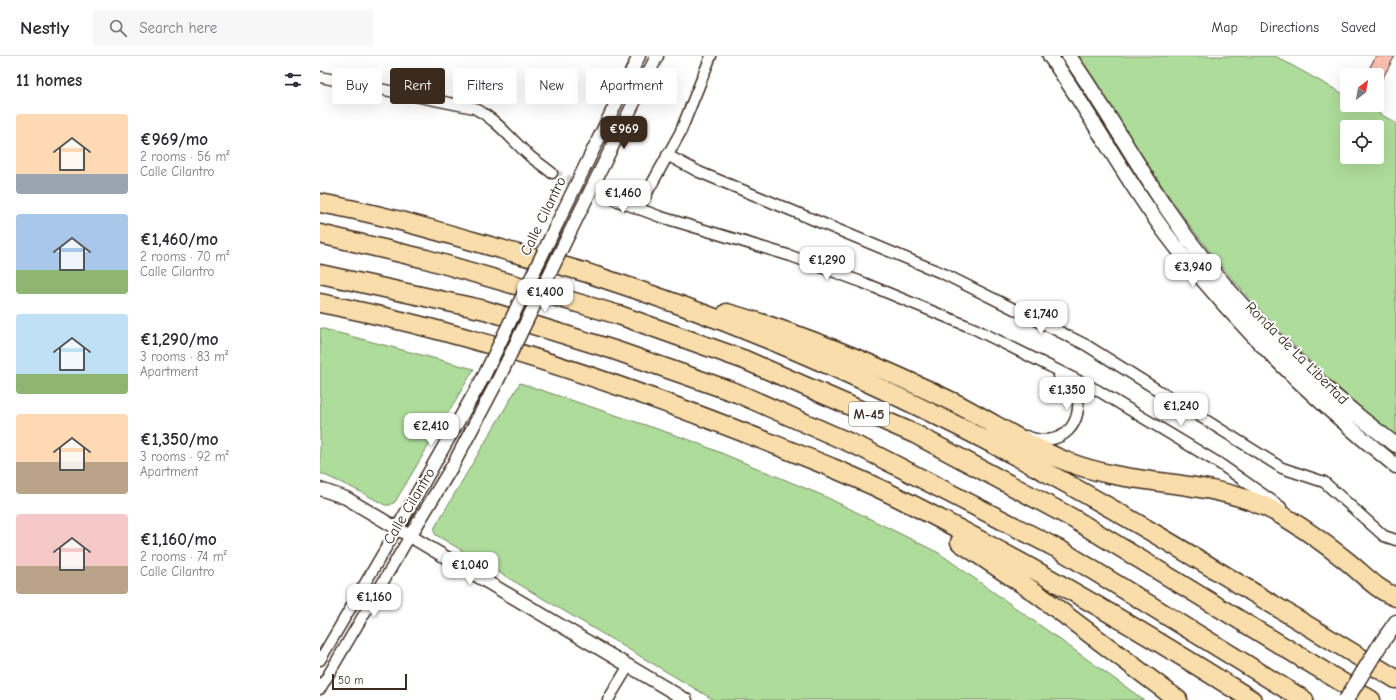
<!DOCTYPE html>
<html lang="en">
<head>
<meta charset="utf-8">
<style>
  body { margin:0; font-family:"Comic Neue",sans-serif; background:#f7f7f7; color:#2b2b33; height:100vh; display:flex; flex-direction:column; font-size:15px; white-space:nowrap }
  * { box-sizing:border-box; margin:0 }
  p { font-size:13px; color:#7c7c81 }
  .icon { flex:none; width:22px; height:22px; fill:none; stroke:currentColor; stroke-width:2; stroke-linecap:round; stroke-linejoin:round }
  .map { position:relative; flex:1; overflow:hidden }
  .side { display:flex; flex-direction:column; background:#fff; width:320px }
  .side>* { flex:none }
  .banner { position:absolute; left:12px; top:12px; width:380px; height:36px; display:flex; gap:8px }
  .needle { width:26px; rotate:31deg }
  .controls { position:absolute; left:1020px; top:12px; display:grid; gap:8px }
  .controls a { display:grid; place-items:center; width:44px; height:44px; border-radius:4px; background:#fff; box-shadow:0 4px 16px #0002; font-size:20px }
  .scale { position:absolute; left:12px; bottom:10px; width:75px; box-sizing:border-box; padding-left:4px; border:2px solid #3b2a1e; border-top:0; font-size:11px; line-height:14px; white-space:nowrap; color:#3b2a1e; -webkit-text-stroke:3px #fff; paint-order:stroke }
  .price { position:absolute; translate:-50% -34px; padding:0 9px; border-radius:8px; background:#fff; color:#222; font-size:13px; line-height:26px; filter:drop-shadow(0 1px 2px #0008) }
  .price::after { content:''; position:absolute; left:50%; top:24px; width:12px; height:9px; margin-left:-6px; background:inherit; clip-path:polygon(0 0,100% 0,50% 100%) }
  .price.current { background:#3b2a1e; color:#fff }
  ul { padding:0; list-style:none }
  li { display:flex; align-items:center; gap:12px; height:100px; padding:0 16px }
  li span { display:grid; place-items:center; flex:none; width:112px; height:80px; border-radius:4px; color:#555 }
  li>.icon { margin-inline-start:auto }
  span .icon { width:48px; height:48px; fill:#fffc; stroke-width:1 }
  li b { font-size:17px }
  h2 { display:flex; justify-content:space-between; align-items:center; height:48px; padding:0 16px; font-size:17px }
  .pill { padding:0 14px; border-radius:4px; background:#fff; box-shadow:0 4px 16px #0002; font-size:14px; line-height:36px }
  .pill.current { background:#3b2a1e; color:#fff }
  header { display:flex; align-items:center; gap:24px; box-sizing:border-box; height:56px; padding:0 20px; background:#fff; border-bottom:1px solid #e1e1e2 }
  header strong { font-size:19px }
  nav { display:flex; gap:22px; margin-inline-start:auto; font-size:14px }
  .search { width:280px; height:36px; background:#f7f7f7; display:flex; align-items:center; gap:10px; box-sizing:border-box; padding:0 14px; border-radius:4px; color:#7c7c81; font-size:15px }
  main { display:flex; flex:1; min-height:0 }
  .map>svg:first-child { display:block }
</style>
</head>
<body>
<header>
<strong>Nestly</strong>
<div class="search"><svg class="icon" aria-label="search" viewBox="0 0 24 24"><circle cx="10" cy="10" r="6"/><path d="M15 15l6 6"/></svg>Search here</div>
<nav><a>Map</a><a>Directions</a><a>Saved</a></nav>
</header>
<main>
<section class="side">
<h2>11 homes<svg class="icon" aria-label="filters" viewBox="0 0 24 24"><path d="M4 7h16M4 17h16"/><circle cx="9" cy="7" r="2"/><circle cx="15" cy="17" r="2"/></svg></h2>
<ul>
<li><span style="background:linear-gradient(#ffd9b3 75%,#9aa5b1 0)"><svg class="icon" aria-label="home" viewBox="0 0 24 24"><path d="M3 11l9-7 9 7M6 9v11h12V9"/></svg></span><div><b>€969/mo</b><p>2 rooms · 56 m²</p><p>Calle Cilantro</p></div></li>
<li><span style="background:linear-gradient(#a9c7e8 70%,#8fb573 0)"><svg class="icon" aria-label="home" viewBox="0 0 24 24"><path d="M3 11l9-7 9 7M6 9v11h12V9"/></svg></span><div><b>€1,460/mo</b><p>2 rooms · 70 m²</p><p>Calle Cilantro</p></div></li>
<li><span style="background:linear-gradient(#bfe0f5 75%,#8fb573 0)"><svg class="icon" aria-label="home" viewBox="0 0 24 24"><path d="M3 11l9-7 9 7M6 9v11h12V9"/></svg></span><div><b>€1,290/mo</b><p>3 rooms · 83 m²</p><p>Apartment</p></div></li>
<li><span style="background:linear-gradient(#ffd9b3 60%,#b9a48a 0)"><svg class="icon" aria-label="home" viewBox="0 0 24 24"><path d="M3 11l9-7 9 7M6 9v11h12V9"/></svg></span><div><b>€1,350/mo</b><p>3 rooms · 92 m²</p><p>Apartment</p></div></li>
<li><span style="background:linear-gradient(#f6c9c9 65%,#b9a48a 0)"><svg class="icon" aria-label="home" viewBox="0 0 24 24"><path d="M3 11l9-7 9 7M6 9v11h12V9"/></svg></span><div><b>€1,160/mo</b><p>2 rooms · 74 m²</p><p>Calle Cilantro</p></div></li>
</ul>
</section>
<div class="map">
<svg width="1076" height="644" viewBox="0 0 1076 644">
  <rect width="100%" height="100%" fill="#fff"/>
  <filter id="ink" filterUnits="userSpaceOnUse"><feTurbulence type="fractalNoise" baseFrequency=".025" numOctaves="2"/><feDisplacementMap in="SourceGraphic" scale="8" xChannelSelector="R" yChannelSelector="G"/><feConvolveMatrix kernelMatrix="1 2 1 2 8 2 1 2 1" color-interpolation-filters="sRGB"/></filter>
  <g filter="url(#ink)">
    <path fill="#aedc9b" stroke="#74835c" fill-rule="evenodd" d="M758 0H955L1027 40V49H1044L1076 67V381C1002 321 935 255 877 179 833 122 799 59 758 0ZM1027 71H1057V101H1027Z
      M0 272 154 313 75 446 70 449H65L35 433 0 417Z
      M200 327 370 384 504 440 619 497 824 644H394L116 479 114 476 115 471Z"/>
    <path fill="#f8bfb0" stroke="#3b2a1e" d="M1056 0H1075L1062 23 1055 19 1057 15 1050 11Z"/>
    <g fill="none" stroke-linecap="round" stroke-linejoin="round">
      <path stroke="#d8d4d2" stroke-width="10" stroke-dasharray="10 5" stroke-linecap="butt" d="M232 117 295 144"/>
      <g stroke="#3b2a1e" stroke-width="13">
        <path id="minor" d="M0 21 154 52C178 64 192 85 212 102 219 107 226 112 232 117
          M347 99 379 116 624 218 766 289 962 412 1004 426 1064 480 1076 484
          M295 144 341 161 471 200 539 225 655 273 777 334 900 408 961 451
          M318 153 360 77 391 0
          M706 380C741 394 766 368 756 333L739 320
          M0 604 77 473
          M0 633 90 480
          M288 644 308 611"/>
      </g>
      <g stroke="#3b2a1e" stroke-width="15">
        <path id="tertiary" d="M234 174 319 0
          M249 178 337 0
          M0 433 26 442 366 644
          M77 473 164 320
          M90 480 133 409 178 324"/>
      </g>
      <g stroke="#3b2a1e" stroke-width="17">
        <path id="secondary" d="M730 0C771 58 804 122 847 179 913 266 991 342 1076 410
          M749 0C784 49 813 103 847 153 907 242 990 326 1076 389
          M1058 592 1076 566"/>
      </g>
      <g stroke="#3b2a1e" stroke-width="21">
        <path id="motorway" d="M0 147C62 158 124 177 184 194 215 203 246 210 276 220 425 268 569 332 707 406 833 473 954 550 1076 623
          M0 178 106 203 299 259 425 304 595 378 754 463 1051 644
          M0 218 165 254 294 294 417 337 544 393 742 495 984 644
          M0 247C145 275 288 323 425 377 478 398 531 418 581 443 702 504 818 572 932 644
          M407 257C487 279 563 312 637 348 674 367 709 391 748 406 812 431 883 422 946 451 975 465 1003 486 1028 506 1044 519 1057 534 1076 541
          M640 486 716 537 858 644"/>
      </g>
      <use href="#minor" stroke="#fff" stroke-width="10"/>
      <use href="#tertiary" stroke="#fff" stroke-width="12"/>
      <use href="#secondary" stroke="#fff" stroke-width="14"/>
      <use href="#motorway" stroke="#f9deab" stroke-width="18"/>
      <g stroke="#3b2a1e" stroke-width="15" stroke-linecap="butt">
        <path id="tertiary-bridge" d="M164 320 234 174
          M178 324 249 178"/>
      </g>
      <g stroke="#3b2a1e" stroke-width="17" stroke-linecap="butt">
        <path id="secondary-bridge" d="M1026 644 1058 592"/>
      </g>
      <use href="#tertiary-bridge" stroke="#fff" stroke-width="12"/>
      <use href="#secondary-bridge" stroke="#fff" stroke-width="14"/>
    </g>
  </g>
  <g text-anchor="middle" stroke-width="4" stroke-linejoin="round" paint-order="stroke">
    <rect fill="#fff" stroke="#766a62" stroke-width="1" x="529" y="346" width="40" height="24" rx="3"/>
    <g font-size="14" font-weight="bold" fill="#3b2a1e">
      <text x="549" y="363">M-45</text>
    </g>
    <g font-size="15" fill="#3b2a1e" stroke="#fff">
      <text transform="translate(223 160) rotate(-64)" y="5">Calle Cilantro</text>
      <text transform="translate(977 297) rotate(45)" y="5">Ronda de La Libertad</text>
      <text transform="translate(89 450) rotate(-59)" y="5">Calle Cilantro</text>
    </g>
  </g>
</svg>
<div class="controls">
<a><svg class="needle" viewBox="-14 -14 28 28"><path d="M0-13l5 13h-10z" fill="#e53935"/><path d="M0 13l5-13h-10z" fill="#7c7c81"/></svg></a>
<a><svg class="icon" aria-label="locate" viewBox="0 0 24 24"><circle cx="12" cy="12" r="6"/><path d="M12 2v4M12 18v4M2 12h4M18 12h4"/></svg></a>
</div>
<div class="scale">50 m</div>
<b class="price current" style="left:304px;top:94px">€969</b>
<b class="price" style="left:303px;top:158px">€1,460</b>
<b class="price" style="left:507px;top:225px">€1,290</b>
<b class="price" style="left:873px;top:232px">€3,940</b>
<b class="price" style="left:225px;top:257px">€1,400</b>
<b class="price" style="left:721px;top:279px">€1,740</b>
<b class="price" style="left:747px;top:355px">€1,350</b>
<b class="price" style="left:861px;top:371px">€1,240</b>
<b class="price" style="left:111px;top:391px">€2,410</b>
<b class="price" style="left:150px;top:530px">€1,040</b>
<b class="price" style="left:54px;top:562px">€1,160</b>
<div class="banner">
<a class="pill">Buy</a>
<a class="pill current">Rent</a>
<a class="pill">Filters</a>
<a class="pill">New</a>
<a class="pill">Apartment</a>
</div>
</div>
</main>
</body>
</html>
